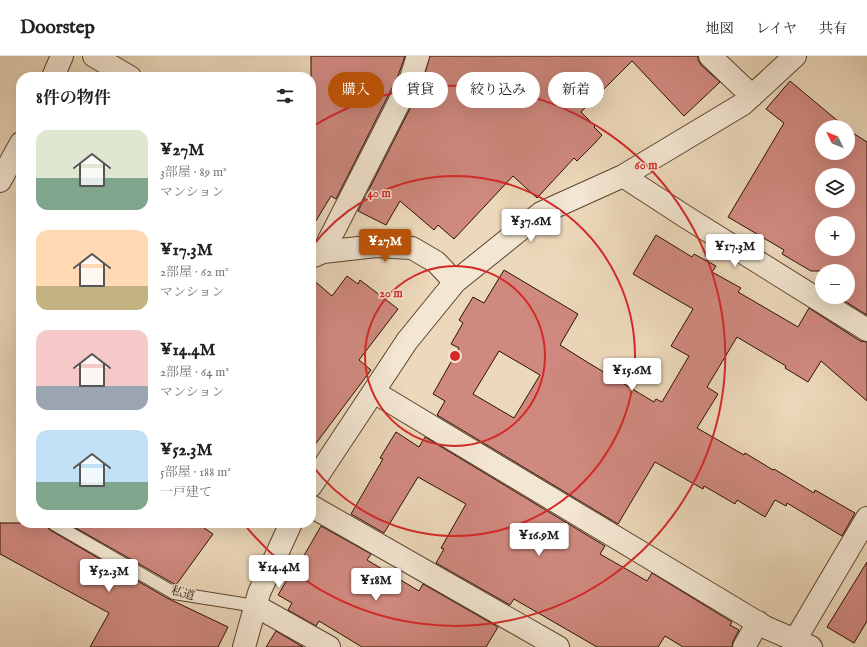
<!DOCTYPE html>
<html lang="ja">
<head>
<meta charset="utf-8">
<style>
  body { margin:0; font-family:"IM FELL English","Noto Serif JP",serif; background:#f6f6f6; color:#222; height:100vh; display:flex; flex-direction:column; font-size:15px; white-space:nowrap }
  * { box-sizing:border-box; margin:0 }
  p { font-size:13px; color:#767676 }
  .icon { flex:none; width:22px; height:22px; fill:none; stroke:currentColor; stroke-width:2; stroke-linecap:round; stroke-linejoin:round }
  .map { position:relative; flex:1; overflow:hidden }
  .drawer { position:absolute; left:16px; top:16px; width:300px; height:456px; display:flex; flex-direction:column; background:#fff; border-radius:16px; box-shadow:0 4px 16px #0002 }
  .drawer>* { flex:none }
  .banner { position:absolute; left:328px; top:16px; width:380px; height:36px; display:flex; gap:8px }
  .needle { width:26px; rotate:313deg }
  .fabs { position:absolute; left:815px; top:64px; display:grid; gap:8px }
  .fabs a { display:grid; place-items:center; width:40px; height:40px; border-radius:50%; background:#fff; box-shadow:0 4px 16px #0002; font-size:20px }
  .price { position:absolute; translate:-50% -34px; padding:0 9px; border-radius:4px; background:#fff; color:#222; font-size:13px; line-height:26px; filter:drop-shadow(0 1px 2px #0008) }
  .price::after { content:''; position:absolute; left:50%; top:24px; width:12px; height:9px; margin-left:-6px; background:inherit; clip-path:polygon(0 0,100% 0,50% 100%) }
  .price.on { background:#b45309; color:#fff }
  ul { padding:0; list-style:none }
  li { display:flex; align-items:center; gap:12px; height:100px; padding:0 20px }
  li span { display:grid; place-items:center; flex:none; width:112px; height:80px; border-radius:12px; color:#555 }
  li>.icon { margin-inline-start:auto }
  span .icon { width:48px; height:48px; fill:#fffc; stroke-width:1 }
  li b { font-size:17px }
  h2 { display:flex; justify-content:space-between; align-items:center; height:48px; padding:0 20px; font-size:17px }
  .chip { padding:0 14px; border-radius:18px; background:#fff; box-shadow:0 4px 16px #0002; font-size:14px; line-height:36px }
  .chip.on { background:#b45309; color:#fff }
  header { display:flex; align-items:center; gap:24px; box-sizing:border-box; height:56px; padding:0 20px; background:#fff; border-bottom:1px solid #e0e0e0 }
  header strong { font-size:19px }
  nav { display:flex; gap:22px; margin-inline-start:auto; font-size:14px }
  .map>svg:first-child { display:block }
</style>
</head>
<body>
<header>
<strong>Doorstep</strong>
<nav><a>地図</a><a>レイヤ</a><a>共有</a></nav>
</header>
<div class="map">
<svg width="867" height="591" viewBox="0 0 867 591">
  <rect width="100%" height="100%" fill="#ecd8ba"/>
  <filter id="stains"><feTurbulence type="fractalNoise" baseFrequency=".005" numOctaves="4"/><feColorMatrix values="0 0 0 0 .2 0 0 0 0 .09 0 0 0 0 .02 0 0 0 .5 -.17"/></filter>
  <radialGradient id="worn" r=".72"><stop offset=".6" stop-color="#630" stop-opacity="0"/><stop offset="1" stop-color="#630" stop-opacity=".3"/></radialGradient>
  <path fill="#d0897f" stroke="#2c1100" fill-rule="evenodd" d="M311 0H405L398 20 336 143 331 140 311 173Z
    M430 0H698V4L701 9 720 26 684 60 632 5 581 56 595 70 594 71 602 79 594 88 577 105 574 102 537 142 513 120 454 183 438 169 434 174 400 145 386 169 358 155 421 31Z
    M790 25 845 71H822V97H848V74L867 86V259L838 241H848V215H811L782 198 784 194 728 161 784 67 766 53ZM822 119H848V145H822ZM822 167H848V193H822Z
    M656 179 692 201 694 198 716 210 712 216 741 232 738 236 798 271 809 252 860 285 867 286V345L821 305 808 326 785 312 786 310 737 281 707 331 718 338 697 372 744 399 745 397 773 414 774 413 814 437 815 434 855 457 842 480 787 447 786 450 775 444 765 461 737 444 735 448 704 430 703 433 655 406 618 468 437 359 445 345 433 338 459 292 451 288 463 267 459 264 473 241 484 247 504 214 578 258 560 289 587 306 654 346 656 343 662 346 689 300 671 290 693 253 633 218ZM499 295 540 319 514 362 473 338Z
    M347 220 358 228 360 224 398 253 359 304 371 314 311 394V222L332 240Z
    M396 376 419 391 425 381 605 490 600 498 647 525 652 517 732 566 730 569 739 574 733 585 732 591H683L665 580 658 591H597L514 543 510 549 436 507 444 493 441 492 466 448 418 421 384 477 351 458 383 403 380 402Z
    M0 467H47V471L50 474 167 542 228 571 218 591H90L109 557 0 498Z
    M67 467H197L213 478 176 529Z
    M321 470 371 498 367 504 419 535 423 528 498 571 486 591H362L319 565 316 570 288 554 292 547 278 539 293 514 295 515Z
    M867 506V565L854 587 827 571Z
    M276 575 303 591H266Z"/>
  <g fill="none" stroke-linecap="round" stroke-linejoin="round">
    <g stroke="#5c432e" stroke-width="14">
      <path id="lane" d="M54 468 174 537 256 550"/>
    </g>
    <g stroke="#5c432e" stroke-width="24">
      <path id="street" d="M94 0 130 21
        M710 0 752 40
        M53 21 62 0
        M623 120 686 161 867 274
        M0 125 21 87
        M323 196 410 25 418 0
        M314 200 323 196 376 190 412 192 436 206 455 226
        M374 336 765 571 811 591
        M311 430 407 285 455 226 541 157 623 120 743 48 795 0
        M311 450 558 591
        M256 550 329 591
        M795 584 867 462
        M244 591 259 537 291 467
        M744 591 758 566"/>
    </g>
    <use href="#lane" stroke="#f3e6d2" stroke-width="12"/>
    <use href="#street" stroke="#f3e6d2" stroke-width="22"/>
  </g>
  <g fill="none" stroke="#d62828" stroke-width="2">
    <circle cx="455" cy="300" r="90"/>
    <path d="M311 192A180 180 0 1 1 311 408"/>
    <path d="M312 71A270 270 0 1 1 244 468"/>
  </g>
  <g text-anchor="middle" stroke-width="3" stroke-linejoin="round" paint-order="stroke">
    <g font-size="12" fill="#2c1100" stroke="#f3e6d2">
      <text transform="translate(183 537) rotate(15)" y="4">私道</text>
    </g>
  </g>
  <circle cx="455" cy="300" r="6" fill="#d62828" stroke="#f3e6d2" stroke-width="2"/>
  <g font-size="12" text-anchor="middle" font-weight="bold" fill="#d62828" stroke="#f3e6d2" stroke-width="3" stroke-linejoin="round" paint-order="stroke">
    <text x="646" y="113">60 m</text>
    <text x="379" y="141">40 m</text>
    <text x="391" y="241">20 m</text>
  </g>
  <rect width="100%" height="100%" filter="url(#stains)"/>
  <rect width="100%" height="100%" fill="url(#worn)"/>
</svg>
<div class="fabs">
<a><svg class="needle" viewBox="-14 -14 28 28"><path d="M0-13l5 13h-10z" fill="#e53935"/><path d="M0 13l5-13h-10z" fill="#767676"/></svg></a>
<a><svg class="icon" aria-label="layers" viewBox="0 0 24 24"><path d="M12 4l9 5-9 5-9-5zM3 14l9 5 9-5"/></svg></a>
<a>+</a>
<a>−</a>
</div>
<b class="price" style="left:531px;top:187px">¥37.6M</b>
<b class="price on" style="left:385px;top:207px">¥27M</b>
<b class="price" style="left:735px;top:212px">¥17.3M</b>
<b class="price" style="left:632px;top:336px">¥15.6M</b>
<b class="price" style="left:539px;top:501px">¥16.9M</b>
<b class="price" style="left:279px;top:533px">¥14.4M</b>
<b class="price" style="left:109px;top:537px">¥52.3M</b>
<b class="price" style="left:376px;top:546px">¥18M</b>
<div class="banner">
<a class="chip on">購入</a>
<a class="chip">賃貸</a>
<a class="chip">絞り込み</a>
<a class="chip">新着</a>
</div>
<section class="drawer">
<h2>8件の物件<svg class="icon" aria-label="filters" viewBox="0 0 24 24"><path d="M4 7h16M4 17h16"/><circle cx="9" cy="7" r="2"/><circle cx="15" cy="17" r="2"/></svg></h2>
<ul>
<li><span style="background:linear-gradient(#dfe7d0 60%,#7fa58c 0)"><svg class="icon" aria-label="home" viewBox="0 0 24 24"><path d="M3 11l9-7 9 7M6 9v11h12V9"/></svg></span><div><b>¥27M</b><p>3部屋 · 89 m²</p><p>マンション</p></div></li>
<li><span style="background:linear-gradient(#ffd9b3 70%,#c2b280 0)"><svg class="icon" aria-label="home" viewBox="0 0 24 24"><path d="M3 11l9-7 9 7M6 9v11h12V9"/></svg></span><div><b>¥17.3M</b><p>2部屋 · 62 m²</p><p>マンション</p></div></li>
<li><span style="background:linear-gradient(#f6c9c9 70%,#9aa5b1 0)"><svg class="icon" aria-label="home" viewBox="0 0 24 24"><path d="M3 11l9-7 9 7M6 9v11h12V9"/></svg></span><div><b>¥14.4M</b><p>2部屋 · 64 m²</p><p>マンション</p></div></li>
<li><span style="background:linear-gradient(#bfe0f5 65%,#7fa58c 0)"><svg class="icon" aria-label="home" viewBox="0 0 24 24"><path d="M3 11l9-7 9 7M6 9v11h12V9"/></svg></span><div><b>¥52.3M</b><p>5部屋 · 188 m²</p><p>一戸建て</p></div></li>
</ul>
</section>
</div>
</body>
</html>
